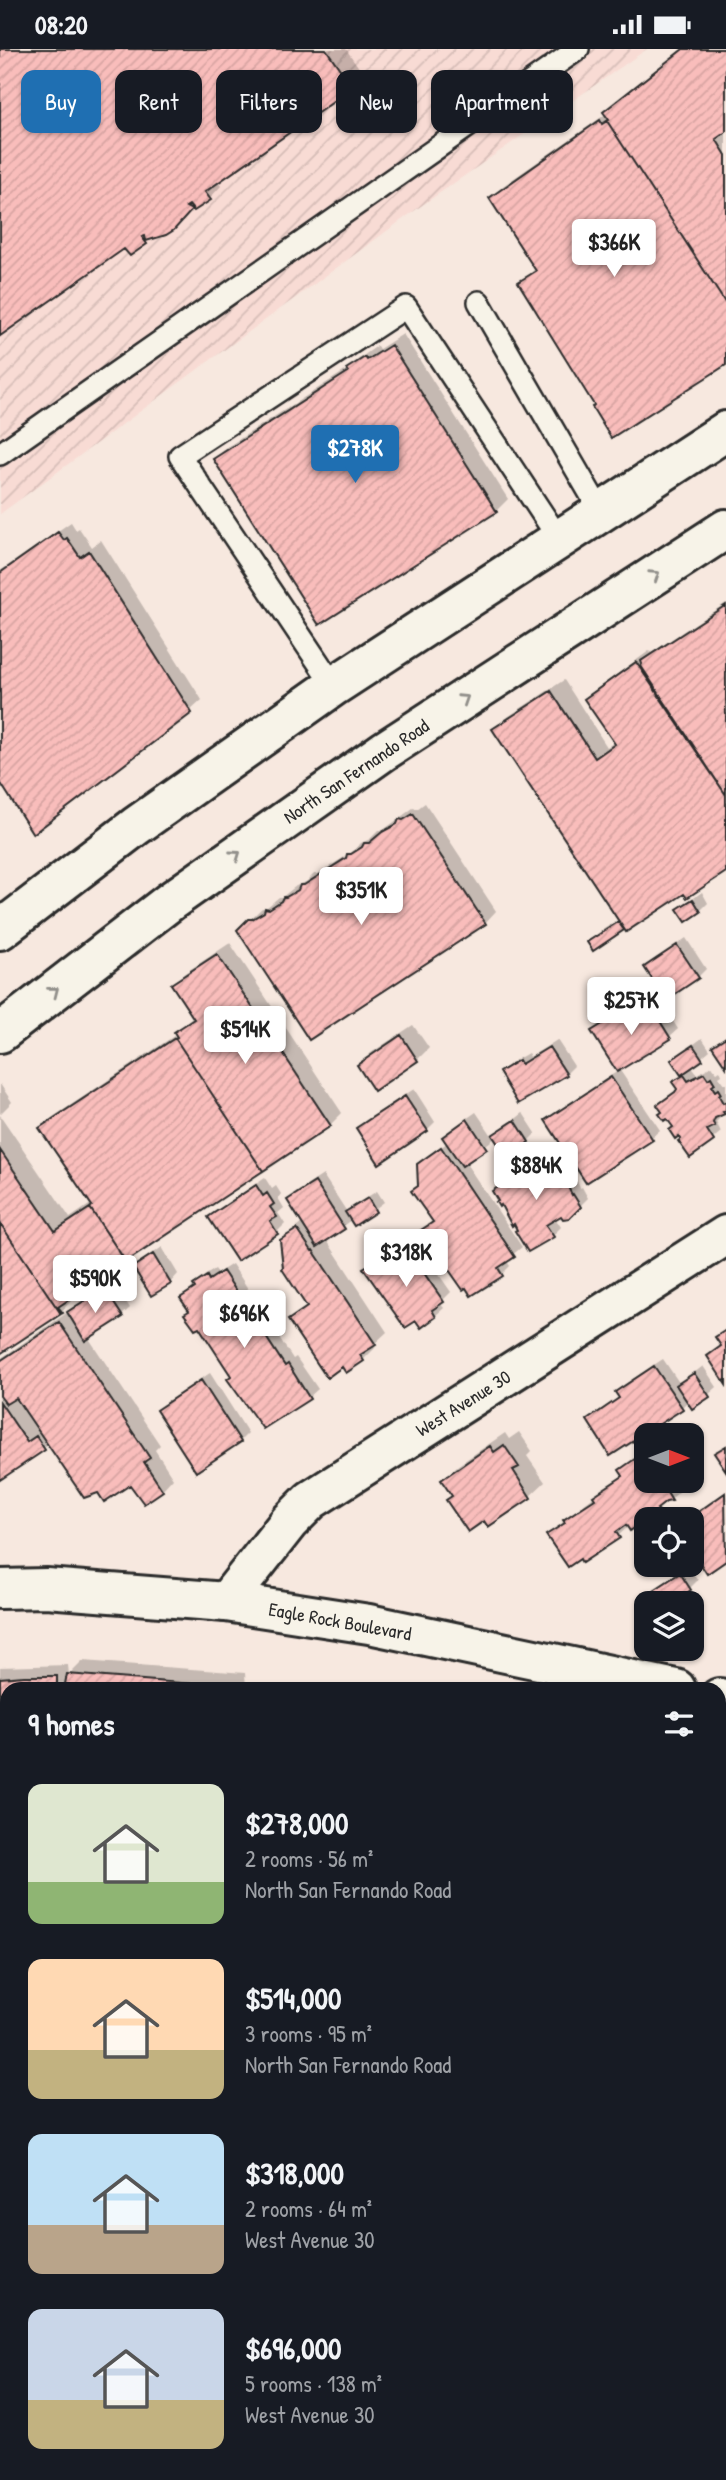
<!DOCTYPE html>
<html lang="en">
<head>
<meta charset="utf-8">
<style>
  body { margin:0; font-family:"Patrick Hand",sans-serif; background:#242831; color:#f1f3f6; height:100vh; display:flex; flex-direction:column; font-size:26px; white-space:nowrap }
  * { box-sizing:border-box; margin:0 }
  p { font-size:23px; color:#9ea1a6 }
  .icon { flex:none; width:38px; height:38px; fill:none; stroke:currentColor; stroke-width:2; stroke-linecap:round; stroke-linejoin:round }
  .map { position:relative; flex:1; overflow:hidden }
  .side { position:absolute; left:0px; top:1633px; width:726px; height:800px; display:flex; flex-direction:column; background:#171b24; border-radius:21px 21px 0 0; box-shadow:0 2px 5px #0004 }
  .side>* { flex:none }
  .guide { position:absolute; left:21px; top:21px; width:684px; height:63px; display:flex; gap:14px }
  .needle { width:46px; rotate:90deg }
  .fabs { position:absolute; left:634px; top:1374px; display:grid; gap:14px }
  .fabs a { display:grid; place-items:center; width:70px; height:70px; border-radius:14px; background:#171b24; box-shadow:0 2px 5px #0004; font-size:35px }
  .price { position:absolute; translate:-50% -60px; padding:0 16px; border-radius:7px; background:#fff; color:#222; font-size:23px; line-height:46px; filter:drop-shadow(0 2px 4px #0008) }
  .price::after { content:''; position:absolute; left:50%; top:42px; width:21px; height:16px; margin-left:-10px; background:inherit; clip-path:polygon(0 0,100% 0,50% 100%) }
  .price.selected { background:#1f6fb2; color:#fff }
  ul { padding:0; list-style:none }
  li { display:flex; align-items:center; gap:21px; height:175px; padding:0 28px }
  li span { display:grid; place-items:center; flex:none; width:196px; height:140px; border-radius:14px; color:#555 }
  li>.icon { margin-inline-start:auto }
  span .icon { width:84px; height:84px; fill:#fffc; stroke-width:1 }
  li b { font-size:30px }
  h2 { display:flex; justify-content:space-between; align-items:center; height:84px; padding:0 28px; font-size:30px }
  .tag { padding:0 24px; border-radius:14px; background:#171b24; box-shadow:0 2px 5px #0004; font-size:24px; line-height:63px }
  .tag.selected { background:#1f6fb2; color:#fff }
  .status { display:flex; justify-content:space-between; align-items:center; height:49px; padding:0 35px; background:#171b24; direction:ltr }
  .status svg { height:19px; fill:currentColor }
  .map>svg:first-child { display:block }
</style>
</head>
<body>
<div class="status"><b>08:20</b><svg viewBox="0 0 49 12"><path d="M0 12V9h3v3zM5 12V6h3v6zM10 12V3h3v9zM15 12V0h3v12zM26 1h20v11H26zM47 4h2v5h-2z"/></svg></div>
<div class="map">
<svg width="726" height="2431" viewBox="0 0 726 2431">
  <defs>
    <pattern id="industrial-furrows" width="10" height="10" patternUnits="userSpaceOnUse" patternTransform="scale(1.75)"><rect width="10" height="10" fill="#f8dbd4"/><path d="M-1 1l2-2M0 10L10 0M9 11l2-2" fill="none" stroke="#d5bcb6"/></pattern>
    <pattern id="building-hatch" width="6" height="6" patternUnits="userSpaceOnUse" patternTransform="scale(1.75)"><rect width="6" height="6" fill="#f9bdbb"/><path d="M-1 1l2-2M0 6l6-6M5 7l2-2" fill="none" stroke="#d6a3a1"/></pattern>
  </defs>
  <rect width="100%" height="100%" fill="#f7e8df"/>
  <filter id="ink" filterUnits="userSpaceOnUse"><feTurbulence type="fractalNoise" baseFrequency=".0143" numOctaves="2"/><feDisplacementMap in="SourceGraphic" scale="14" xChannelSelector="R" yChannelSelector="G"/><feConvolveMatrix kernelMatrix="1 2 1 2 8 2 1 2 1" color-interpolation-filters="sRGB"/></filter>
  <g filter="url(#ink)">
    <path fill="url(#industrial-furrows)" d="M0 0H647L421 157 0 465Z"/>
    <path fill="#0003" d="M0 0H346L364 26 352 37 217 132 221 137 210 149 194 160 193 158 185 167 145 194 125 198 0 285Z
      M682 0H726V314L596 356 520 234 536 219 491 149 503 137 606 65 620 49Z
      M403 285 508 450 496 462 215 410 227 398 348 320 360 309 377 297 379 300Z
      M71 473 76 481 79 479 92 498 101 491 202 651 190 662 0 730V522Z
      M726 554V821L685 842 594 900 589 894 601 882 619 870 495 680 506 669 564 631 607 698 615 693 586 650 598 639 649 602 651 604Z
      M425 754 496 862 485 874 239 881 262 859H266L279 848H282L296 837 306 833 314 825H318L352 803 361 794 370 790 378 782H382L413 759 417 760Z
      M702 843 708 854 700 862 679 860Z
      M686 889 706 920 698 928 646 918Z
      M230 894 342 1064 330 1076 69 1249 71 1252 60 1264 0 1303V1066L70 1169 92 1154 41 1079 53 1068 177 985 176 984 194 967 173 936 185 924Z
      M658 949 678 980 669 988 619 1020 660 1081 651 1089 547 1071 556 1063 618 1022 594 983 602 974 634 954 639 961Z
      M413 976 429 999 417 1011 375 1039 359 1016 371 1004Z
      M702 989 710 1001 691 1017 697 1025 712 1017 717 1023 720 1021 722 1026 719 1028 724 1035 726 1034V1062L721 1065 722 1067 716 1073 721 1083 691 1107 683 1089 659 1056 679 1040 675 1033 683 1025 673 1011Z
      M557 991 574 1017 566 1025 501 1024 509 1015 528 1004 530 1008Z
      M0 1035 12 1053 0 1065Z
      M414 1040 435 1073 427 1081 358 1079 366 1071Z
      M476 1063 493 1088 523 1064 536 1084 528 1092 496 1088 465 1113 522 1198 506 1211 510 1217 501 1226 424 1181 434 1171 420 1136 418 1116 448 1093 444 1088 452 1080Z
      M554 1100 568 1117 562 1124 571 1121 573 1124 571 1126 575 1131 576 1130 580 1139 582 1138 588 1149 570 1167 561 1165 555 1169 561 1178 552 1187 519 1181 495 1142 503 1134Z
      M323 1126 347 1163 356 1155 377 1142 384 1153 355 1175 352 1170 326 1190 387 1283 373 1296 375 1299 363 1311 346 1322 290 1271 308 1256 282 1191 303 1173 289 1151 297 1143Z
      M265 1129 272 1140 276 1137 281 1145 278 1149 284 1159 278 1164 285 1175 277 1183 237 1209 211 1168 219 1160Z
      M417 1194 451 1243 440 1254 444 1259 435 1267 366 1219 386 1203 392 1211Z
      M162 1198 178 1225 170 1234 135 1218Z
      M232 1215 293 1310 296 1308 318 1340 309 1348 263 1378 182 1249 203 1228 215 1220 218 1224Z
      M113 1232 130 1259 121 1267 88 1288 160 1396 155 1401 173 1429 162 1441 131 1433 99 1442 49 1394 0 1429V1310Z
      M663 1310 680 1335 703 1317 717 1338 708 1346 688 1352 682 1358 589 1371 620 1348 617 1343 625 1335Z
      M210 1324 248 1384 240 1392 196 1421 158 1362 166 1353Z
      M519 1383 532 1402 527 1407 545 1433 530 1447 489 1476 454 1446 443 1431 457 1417 505 1384 509 1390Z
      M646 1402V1432H674L680 1442 671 1450 630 1479 629 1477 618 1487 549 1486 574 1463 624 1425 621 1421Z
      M726 1443V1510L707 1523 691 1470H687Z
      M688 1517 698 1531 690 1539 666 1554 657 1541Z
      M83 1612 245 1624 246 1640H7V1759L0 1760V1618L68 1616 69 1626Z
      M0 1890 7 1891V2205H0V2064H2L3 2050 0 2053V2000H5L6 1980 0 1987Z
      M719 1934 726 1938V2026H719Z
      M719 2078H726V2124L723 2127H719Z
      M719 2265H726V2292L721 2297Z
      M0 2426 16 2431H0Z
      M661 2428 676 2430 659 2431Z"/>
    <path fill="url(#building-hatch)" stroke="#2b2b2b" stroke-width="2" d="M0 0H326L353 39 205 143 211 151 194 162 189 156 186 158 192 161 174 181 166 186 146 192 145 187 142 188 147 195 130 207 124 200 0 287Z
      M683 0H726V83L716 90 726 106V255L607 72 609 71 603 63Z
      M600 71 602 75 607 72 726 255V316L611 389 592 358 594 356 518 233 536 222 489 149Z
      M391 296 497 463 319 576 213 410 348 323 346 320 365 308 367 311Z
      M58 483 64 491 67 489 80 508 89 502 192 664 33 785 0 733V524Z
      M726 556V746L641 617 642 615 641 612Z
      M636 613 726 746V823L687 849 684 845 626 883 492 680 551 642 595 709 615 695 584 650Z
      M413 765 486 875 309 991 237 881 248 870H252L264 863 265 859 269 860 281 852 283 848H286L298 841 300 836H304L346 809 347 805H351L362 798 364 794H369L382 783 397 775 399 770 403 771Z
      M693 850 701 863 686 873 677 860Z
      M618 873 624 881 593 902 587 893Z
      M677 896 699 929 666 951 644 918Z
      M217 905 331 1077 263 1122 175 989 177 988 174 983 194 970 171 935Z
      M650 956 671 990 617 1023 591 982 626 961 630 968Z
      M401 986 418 1012 374 1042 357 1016Z
      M726 988V1018L712 997Z
      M175 989 263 1122 126 1213 90 1159 92 1157 39 1079Z
      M693 996 703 1011 681 1026 671 1011Z
      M549 998 567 1026 518 1055 499 1023 519 1011 521 1015Z
      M704 1024 708 1030 711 1028 715 1035 712 1037 715 1042 718 1040 721 1045 719 1047 723 1054 726 1053V1061L723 1063 725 1065 715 1069 713 1074 715 1077 707 1081 714 1092 690 1109 678 1092 681 1090 679 1087 675 1090 669 1081 673 1078 667 1070 664 1072 659 1065 662 1063 657 1056 675 1043 677 1040 672 1033 684 1026 688 1032Z
      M611 1028 653 1091 586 1134 545 1071Z
      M405 1047 428 1082 379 1115 356 1079Z
      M467 1070 487 1100 462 1117 442 1088Z
      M515 1071 529 1093 507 1108 492 1086Z
      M441 1098 515 1208 498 1219 503 1227 471 1247 466 1239 463 1241 421 1181 433 1173 411 1142 418 1137 417 1115Z
      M0 1101 55 1182 90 1159 126 1213 58 1258 63 1264 61 1265 0 1174Z
      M545 1107 554 1120 556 1118 561 1127 560 1129 562 1128 566 1134 564 1135 566 1138 567 1136 572 1146 573 1145 581 1158 570 1169 563 1170 561 1167 546 1176 554 1188 528 1203 515 1182 517 1181 514 1175 512 1177 501 1156 499 1158 496 1153 498 1152 492 1142Z
      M315 1133 345 1180 317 1198 287 1151Z
      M256 1136 263 1147 267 1144 274 1155 270 1158 277 1168 270 1172 278 1185 237 1212 208 1168Z
      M368 1149 376 1163 354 1177 345 1163Z
      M0 1174 61 1265 0 1305Z
      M297 1180 312 1202 313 1201 376 1296 360 1306 364 1312 346 1324 342 1318 327 1329 288 1271 307 1258 282 1220 283 1219 280 1191Z
      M408 1201 444 1253 432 1261 436 1268 421 1279 416 1272 405 1279 363 1219 378 1210 383 1217Z
      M153 1205 171 1235 151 1247 133 1218Z
      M223 1222 285 1317 288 1315 310 1350 263 1380 227 1330 231 1327 199 1278 195 1280 184 1265 189 1262 180 1249 195 1239 193 1236 207 1227 209 1231Z
      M104 1239 123 1268 85 1292 67 1263Z
      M59 1273 150 1409 144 1413 163 1442 144 1455 130 1436 104 1453 98 1444 84 1449 16 1349 6 1355 0 1347V1312Z
      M726 1281V1336L707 1307 721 1297 715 1288Z
      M654 1317 683 1360 610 1407 587 1371 619 1349 615 1343Z
      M694 1324 710 1348 692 1360 676 1336Z
      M201 1331 241 1393 196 1423 156 1361Z
      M0 1353 27 1393 36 1387 45 1401 0 1431Z
      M504 1396 519 1418 513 1421 531 1449 488 1478 484 1472 468 1483 446 1451 452 1447 441 1431 490 1397 494 1403Z
      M726 1397V1422L714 1404Z
      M642 1405 646 1410V1432H660L672 1452 666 1453 657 1460 659 1462 630 1482 626 1476 616 1483 620 1489 582 1514 580 1510 568 1518 546 1486 565 1474 563 1471 595 1450 593 1447 623 1427 619 1421Z
      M725 1444 726 1512 707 1525 698 1511 691 1515V1470H688Z
      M680 1524 691 1541 671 1554H664L654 1541Z
      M67 1625 231 1638V1640H64Z
      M24 1627H57V1640H7V1761H0V1629Z
      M7 1931V2207L0 2206V2074Z
      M719 1965H726V2028L719 2027Z
      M719 2086H725L724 2129H719Z
      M719 2273H724L722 2299H719Z
      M726 2379V2431H713L715 2426H719V2407Z"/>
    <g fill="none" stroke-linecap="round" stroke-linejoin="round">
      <g stroke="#2b2b2b" stroke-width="26">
        <path id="service" d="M479 253 601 463
          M0 405 578 0
          M334 637 180 407 406 258 559 490
          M0 2227H7"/>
      </g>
      <g stroke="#2b2b2b" stroke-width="44">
        <path id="minor" d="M0 984 171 852 384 702 726 480
          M226 1553 289 1473 311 1451 726 1186
          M719 2333H726
          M269 2431 270 2426"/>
      </g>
      <g stroke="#2b2b2b" stroke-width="44">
        <path id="tertiary" d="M0 1824H7
          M719 1854 726 1855"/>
      </g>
      <g stroke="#2b2b2b" stroke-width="44">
        <path id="secondary" d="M0 1540 46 1539 226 1553 369 1575 676 1640
          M719 1649 726 1650"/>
      </g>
      <g stroke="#2b2b2b" stroke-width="44">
        <path id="primary" d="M0 881 136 777 334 637 726 382"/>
      </g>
      <use href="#service" stroke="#f7f3e8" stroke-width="21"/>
      <use href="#minor" stroke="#f7f3e8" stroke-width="38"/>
      <use href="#tertiary" stroke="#f7f3e8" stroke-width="38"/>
      <use href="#secondary" stroke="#f7f3e8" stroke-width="38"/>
      <use href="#primary" stroke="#f7f3e8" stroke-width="38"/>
    </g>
    <defs><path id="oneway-chevron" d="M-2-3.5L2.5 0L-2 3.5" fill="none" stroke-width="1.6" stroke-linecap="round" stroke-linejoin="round" transform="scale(1.75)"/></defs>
    <g stroke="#918f8a">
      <use href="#oneway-chevron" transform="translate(655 526) rotate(-33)"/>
      <use href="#oneway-chevron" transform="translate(464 650) rotate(-33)"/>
      <use href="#oneway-chevron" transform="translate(236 806) rotate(-35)"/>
      <use href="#oneway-chevron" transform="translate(54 942) rotate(-38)"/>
    </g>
  </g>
  <g text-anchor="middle" stroke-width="7" stroke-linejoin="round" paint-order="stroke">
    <g font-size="19" fill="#2b2b2b" stroke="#f7f3e8">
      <text transform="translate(356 722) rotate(-34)" y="7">North San Fernando Road</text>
      <text transform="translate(463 1354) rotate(-32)" y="7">West Avenue 30</text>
      <text transform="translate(340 1572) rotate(10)" y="7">Eagle Rock Boulevard</text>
    </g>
  </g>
</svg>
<div class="fabs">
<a><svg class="needle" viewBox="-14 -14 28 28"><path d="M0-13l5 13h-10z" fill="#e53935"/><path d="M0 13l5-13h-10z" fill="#9ea1a6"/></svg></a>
<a><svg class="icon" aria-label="locate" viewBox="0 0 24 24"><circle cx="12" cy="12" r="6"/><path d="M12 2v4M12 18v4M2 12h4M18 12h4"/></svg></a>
<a><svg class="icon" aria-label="layers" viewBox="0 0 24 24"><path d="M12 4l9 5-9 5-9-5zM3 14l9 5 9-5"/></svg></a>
</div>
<b class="price" style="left:614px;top:230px">$366K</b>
<b class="price selected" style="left:355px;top:436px">$278K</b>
<b class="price" style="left:361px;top:878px">$351K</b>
<b class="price" style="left:631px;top:988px">$257K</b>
<b class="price" style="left:245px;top:1017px">$514K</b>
<b class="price" style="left:536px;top:1153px">$884K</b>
<b class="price" style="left:406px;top:1240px">$318K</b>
<b class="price" style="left:95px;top:1266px">$590K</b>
<b class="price" style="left:244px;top:1301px">$696K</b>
<div class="guide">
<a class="tag selected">Buy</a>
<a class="tag">Rent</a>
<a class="tag">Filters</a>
<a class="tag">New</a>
<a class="tag">Apartment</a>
</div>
<section class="side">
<h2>9 homes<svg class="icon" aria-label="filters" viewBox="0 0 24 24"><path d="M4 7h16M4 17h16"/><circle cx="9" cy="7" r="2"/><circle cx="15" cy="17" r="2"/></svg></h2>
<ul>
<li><span style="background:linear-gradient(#dfe7d0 70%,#8fb573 0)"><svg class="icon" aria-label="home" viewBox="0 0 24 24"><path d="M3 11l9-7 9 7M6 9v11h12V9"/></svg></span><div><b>$278,000</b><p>2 rooms · 56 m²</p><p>North San Fernando Road</p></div></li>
<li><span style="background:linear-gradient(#ffd9b3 65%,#c2b280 0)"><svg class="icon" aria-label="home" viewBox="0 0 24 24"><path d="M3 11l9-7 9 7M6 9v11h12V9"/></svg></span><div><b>$514,000</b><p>3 rooms · 95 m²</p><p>North San Fernando Road</p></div></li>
<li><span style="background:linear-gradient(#bfe0f5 65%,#b9a48a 0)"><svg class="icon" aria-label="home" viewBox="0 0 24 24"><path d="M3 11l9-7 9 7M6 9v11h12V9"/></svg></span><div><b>$318,000</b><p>2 rooms · 64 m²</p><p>West Avenue 30</p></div></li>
<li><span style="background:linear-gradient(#c9d6e8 65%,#c2b280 0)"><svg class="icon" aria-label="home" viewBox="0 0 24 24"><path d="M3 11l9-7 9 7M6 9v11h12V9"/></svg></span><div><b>$696,000</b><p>5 rooms · 138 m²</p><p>West Avenue 30</p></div></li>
</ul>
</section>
</div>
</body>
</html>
